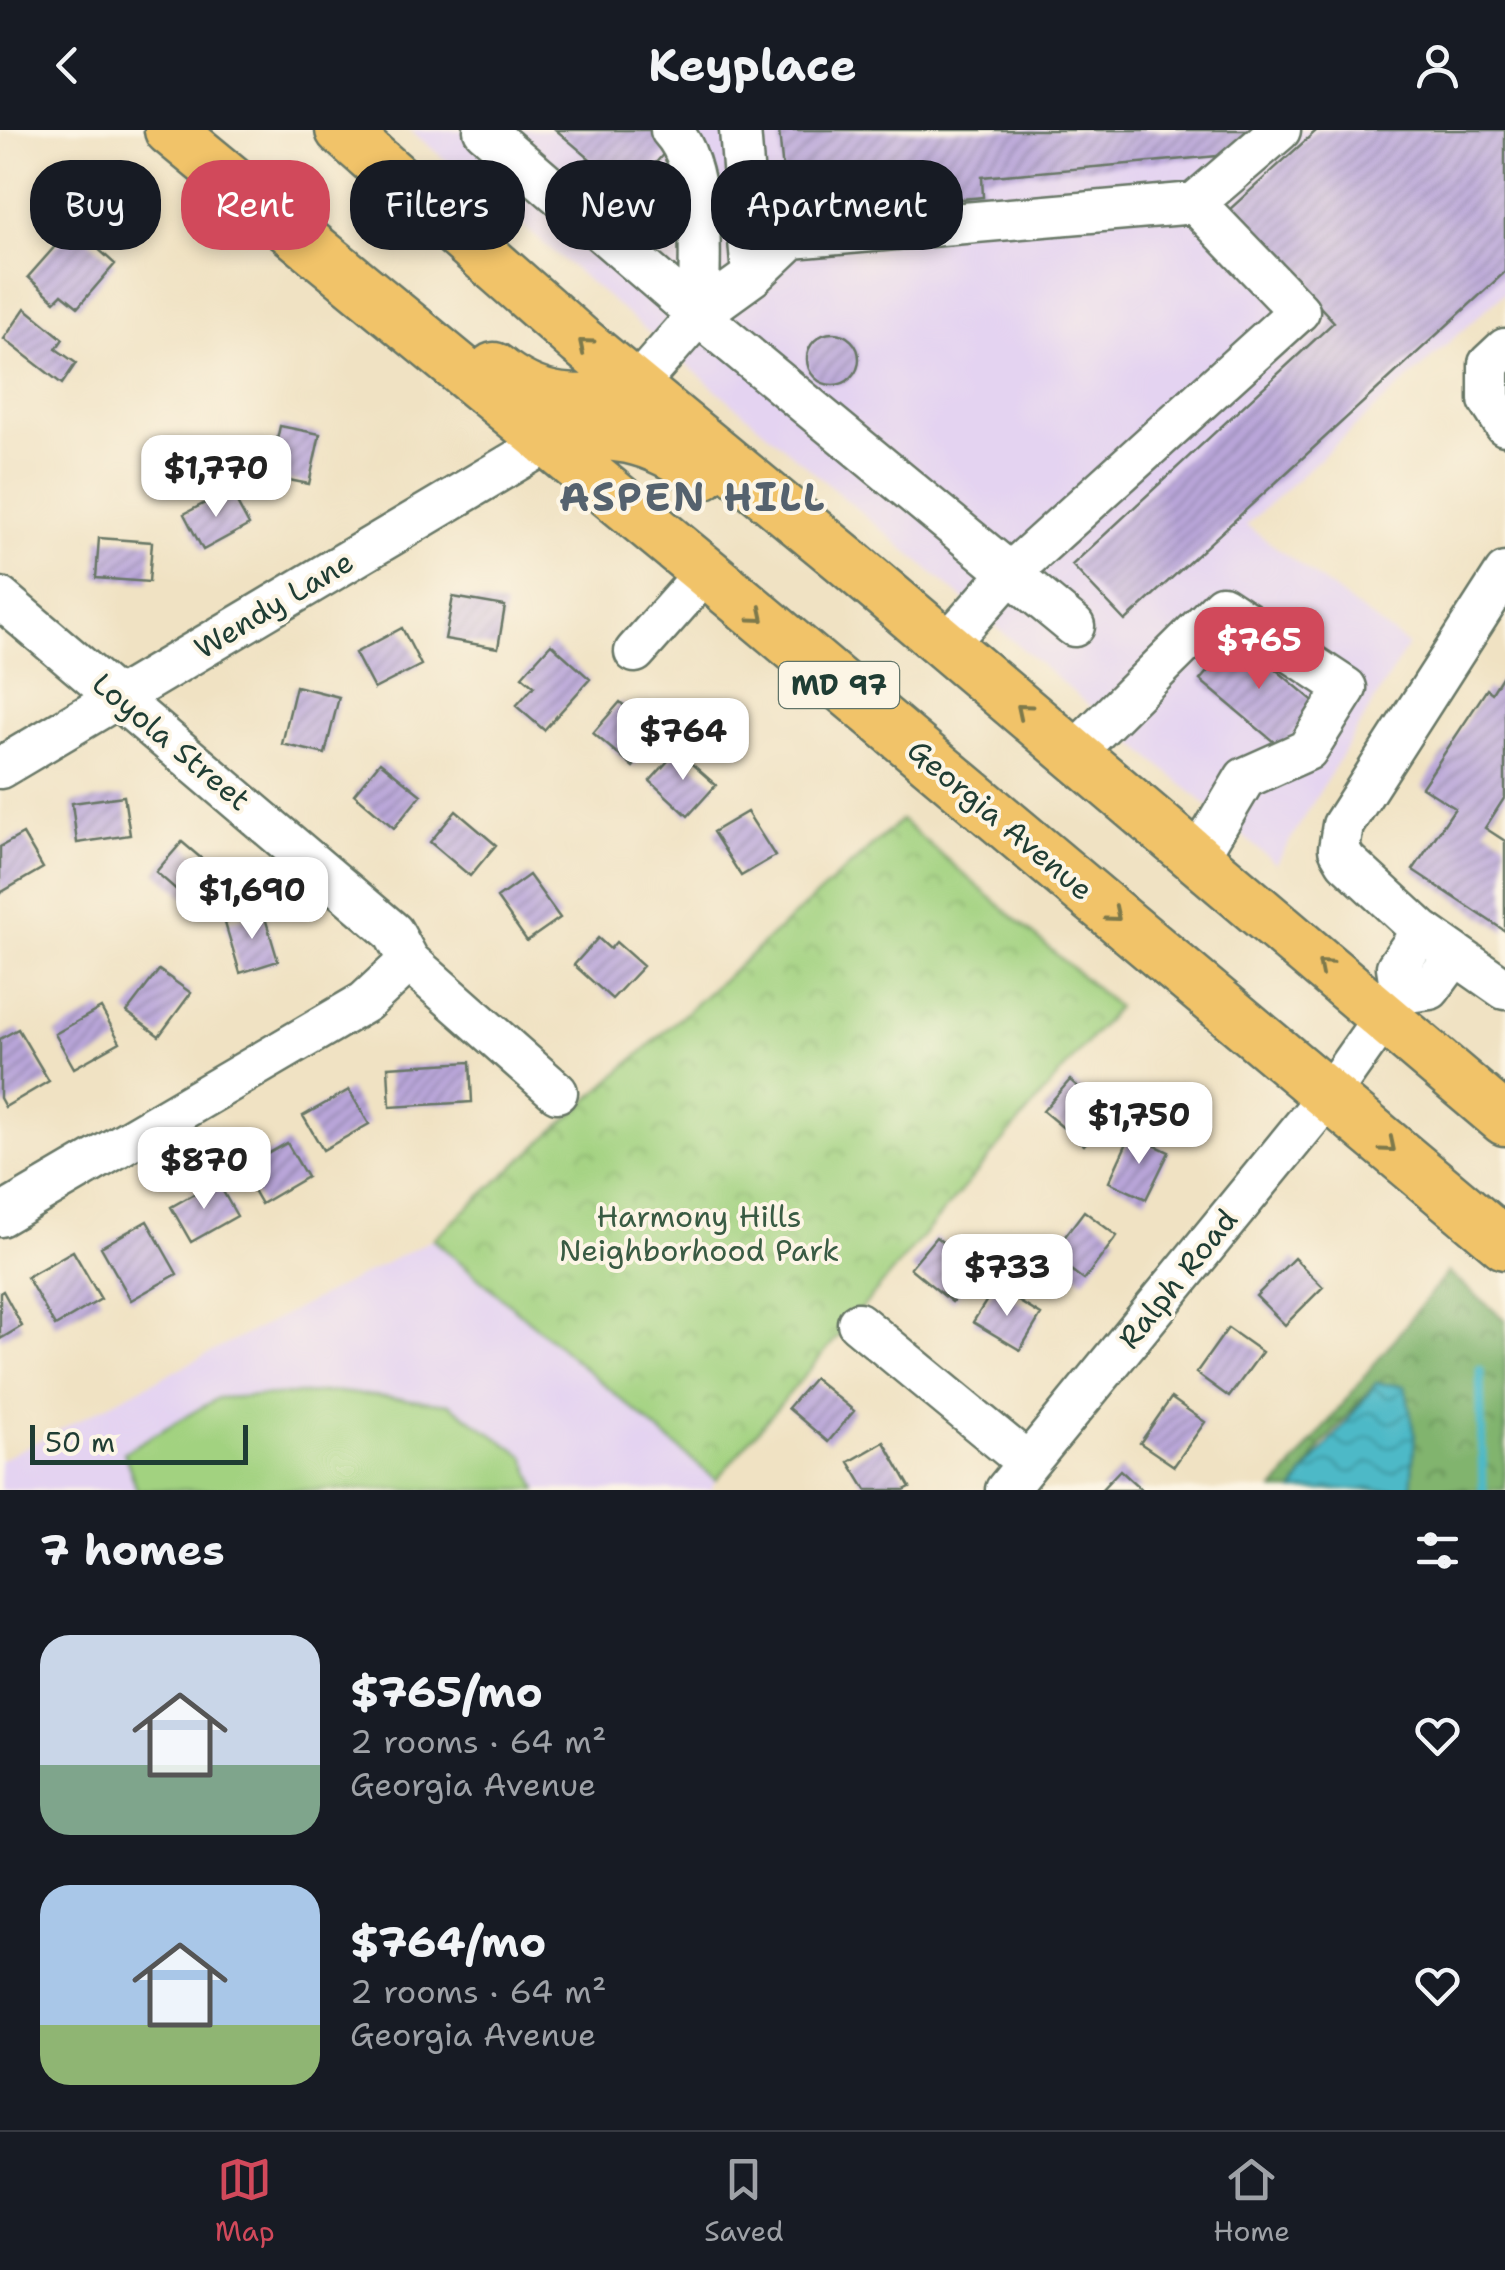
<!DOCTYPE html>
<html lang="en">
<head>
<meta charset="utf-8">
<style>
  body { margin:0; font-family:"Shantell Sans",sans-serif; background:#242831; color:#f1f3f6; height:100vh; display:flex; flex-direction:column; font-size:38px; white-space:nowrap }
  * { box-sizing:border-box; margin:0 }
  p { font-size:32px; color:#9ea1a6 }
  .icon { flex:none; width:55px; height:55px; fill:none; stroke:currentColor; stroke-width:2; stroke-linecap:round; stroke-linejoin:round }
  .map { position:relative; height:1360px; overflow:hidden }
  .drawer { display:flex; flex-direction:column; background:#171b24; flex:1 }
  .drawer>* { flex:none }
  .top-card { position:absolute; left:30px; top:30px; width:1000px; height:90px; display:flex; gap:20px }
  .scale { position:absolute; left:30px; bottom:25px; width:218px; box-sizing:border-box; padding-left:10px; border:5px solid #1f3d34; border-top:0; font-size:28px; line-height:35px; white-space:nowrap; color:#1f3d34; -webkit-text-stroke:8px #fcf5e5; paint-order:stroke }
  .price { position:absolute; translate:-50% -85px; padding:0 22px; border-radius:20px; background:#fff; color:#222; font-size:32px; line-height:65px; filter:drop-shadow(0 2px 5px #0008) }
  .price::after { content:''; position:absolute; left:50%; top:60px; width:30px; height:22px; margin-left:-15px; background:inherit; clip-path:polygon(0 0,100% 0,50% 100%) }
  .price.selected { background:#d1495b; color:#fff }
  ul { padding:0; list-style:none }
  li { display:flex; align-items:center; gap:30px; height:250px; padding:0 40px }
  li span { display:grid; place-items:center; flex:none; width:280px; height:200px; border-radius:30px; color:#555 }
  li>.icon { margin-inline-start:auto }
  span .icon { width:120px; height:120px; fill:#fffc; stroke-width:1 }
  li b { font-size:42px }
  h2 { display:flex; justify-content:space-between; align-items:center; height:120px; padding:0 40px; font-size:42px }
  .chip { padding:0 35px; border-radius:40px; background:#171b24; box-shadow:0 5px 15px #0003; font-size:35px; line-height:90px }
  .chip.selected { background:#d1495b; color:#fff }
  header { display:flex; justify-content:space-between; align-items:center; height:130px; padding:0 40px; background:#171b24; font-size:45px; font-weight:700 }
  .tab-bar { display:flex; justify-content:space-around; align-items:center; height:140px; border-top:2px solid #363941; background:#171b24; font-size:28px; color:#9ea1a6 }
  .tab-bar a { display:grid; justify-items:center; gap:5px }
  .tab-bar .selected { color:#d1495b }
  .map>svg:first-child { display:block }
</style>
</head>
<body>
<header><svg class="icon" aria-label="back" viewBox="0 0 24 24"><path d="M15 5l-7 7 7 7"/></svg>Keyplace<svg class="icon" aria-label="person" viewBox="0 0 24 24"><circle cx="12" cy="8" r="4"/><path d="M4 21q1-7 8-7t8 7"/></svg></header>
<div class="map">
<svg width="1505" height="1360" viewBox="0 0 1505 1360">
  <defs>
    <pattern id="forest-crowns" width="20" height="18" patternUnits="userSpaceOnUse" patternTransform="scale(2.5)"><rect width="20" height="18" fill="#81b46e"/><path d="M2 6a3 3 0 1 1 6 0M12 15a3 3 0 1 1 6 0" fill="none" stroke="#69945b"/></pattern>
    <pattern id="park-crowns" width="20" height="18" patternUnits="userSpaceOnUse" patternTransform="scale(2.5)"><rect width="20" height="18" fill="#a2d280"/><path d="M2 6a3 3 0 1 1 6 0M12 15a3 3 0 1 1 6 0" fill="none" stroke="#8bb56f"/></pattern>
    <pattern id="water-waves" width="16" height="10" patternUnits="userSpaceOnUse" patternTransform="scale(2.5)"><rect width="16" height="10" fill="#4db9c7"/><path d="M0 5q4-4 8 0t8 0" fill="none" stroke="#3f98a2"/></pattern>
    <pattern id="building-hatch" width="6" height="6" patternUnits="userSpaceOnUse" patternTransform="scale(2.5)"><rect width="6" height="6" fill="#b9a6d9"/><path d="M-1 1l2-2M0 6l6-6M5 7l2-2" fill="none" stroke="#9688b1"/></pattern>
  </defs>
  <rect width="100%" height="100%" fill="#fcf5e5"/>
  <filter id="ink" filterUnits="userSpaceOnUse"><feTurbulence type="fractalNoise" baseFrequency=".01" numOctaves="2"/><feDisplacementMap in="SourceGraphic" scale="20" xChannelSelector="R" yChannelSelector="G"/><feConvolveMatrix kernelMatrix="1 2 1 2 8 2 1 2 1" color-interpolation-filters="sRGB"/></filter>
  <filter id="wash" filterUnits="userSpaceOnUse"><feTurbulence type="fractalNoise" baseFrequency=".0048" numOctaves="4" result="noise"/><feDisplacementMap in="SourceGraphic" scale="40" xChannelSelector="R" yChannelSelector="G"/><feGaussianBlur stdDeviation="2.25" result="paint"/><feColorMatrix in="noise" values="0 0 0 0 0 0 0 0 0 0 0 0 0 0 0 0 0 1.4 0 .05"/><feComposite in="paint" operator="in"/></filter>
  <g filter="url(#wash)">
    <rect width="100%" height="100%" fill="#f0e2c3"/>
    <path fill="#e4d3f1" d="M410 0H1505V162L1246 395 1408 515 1276 734Z
      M433 1109 716 1350 710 1360H0V1330Z"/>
    <path fill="#a2d280" stroke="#60885a" stroke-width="2.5" d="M339 1262 449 1274 525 1327 537 1360H137L124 1322 218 1268Z"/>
    <path fill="url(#forest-crowns)" stroke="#507851" stroke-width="2.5" d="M1448 1142 1505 1190V1360H1411L1415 1304 1376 1253 1322 1315 1294 1360H1274Z"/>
    <path fill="url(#park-crowns)" stroke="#60885a" stroke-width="2.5" d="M901 690 1117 877 716 1350 433 1109Z"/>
    <path fill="url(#water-waves)" stroke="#367b7e" stroke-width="2.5" d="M1376 1253 1405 1256 1415 1304 1411 1360H1294C1319 1321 1350 1291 1376 1253Z"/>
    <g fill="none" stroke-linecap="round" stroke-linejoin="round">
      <path stroke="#4db9c7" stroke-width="9" d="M1480 1240 1483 1360"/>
    </g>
    <g id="blocks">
      <path fill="url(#building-hatch)" d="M556 0H655L672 14 630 63Z
        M779 0H1264L1240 24 982 47 983 67 787 85Z
        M1317 0H1505V142L1125 491 1072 435 1334 192 1230 79Z
        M73 96 115 134 78 177 62 164 55 171 28 147Z
        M25 178 63 209 56 219 76 233 62 254 4 209Z
        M807 229a26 26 0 1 1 52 0a26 26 0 1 1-52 0Z
        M280 296 320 304 309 354 269 346Z
        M230 360 249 395 203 420 184 384Z
        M99 408 152 412 149 452 96 448Z
        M453 467 505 476 498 518 445 509Z
        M402 498 421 535 374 559 355 523Z
        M1237 507 1317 574 1281 618 1200 550Z
        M551 514 590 549 544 600 516 576 534 556 522 546Z
        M1505 542V667L1485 698 1505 711V801L1413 740 1455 678 1422 657 1487 559 1492 563Z
        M296 556 339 567 325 624 282 614Z
        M620 572 659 607 633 637 593 603Z
        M677 621 716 655 688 686 650 651Z
        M380 632 421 665 394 698 354 664Z
        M124 666 130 705 77 713 72 673Z
        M456 681 496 715 470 746 430 712Z
        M747 682 775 726 741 746 713 702Z
        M23 704 43 738 0 763V717Z
        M182 712 222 746 196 777 156 742Z
        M529 745 560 788 527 811 497 768Z
        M263 781 278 831 240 843 225 793Z
        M598 808 610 819 616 812 643 836 612 869 574 835Z
        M159 840 191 863 159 906 127 882Z
        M101 878 120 912 74 938 55 904Z
        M18 899 49 951 5 977 0 968V909Z
        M470 932 472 972 390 977 388 937Z
        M1070 950 1110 984 1084 1015 1043 981Z
        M349 960 369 994 323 1020 303 986Z
        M1131 1004 1169 1022 1146 1069 1109 1052Z
        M287 1013 307 1047 261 1074 241 1039Z
        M217 1051 237 1086 191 1112 171 1077Z
        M1084 1081 1117 1106 1084 1150 1051 1125Z
        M147 1091 177 1144 131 1170 101 1117Z
        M936 1107 978 1141 952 1172 910 1138Z
        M73 1121 101 1169 55 1196 27 1147Z
        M1294 1128 1323 1157 1285 1195 1256 1166Z
        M995 1157 1041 1185 1020 1220 973 1192Z
        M3 1161 22 1196 0 1209V1163Z
        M1228 1198 1262 1222 1229 1267 1196 1243Z
        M814 1248 854 1281 828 1312 788 1278Z
        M1171 1268 1205 1292 1174 1336 1140 1313Z
        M884 1312 910 1357 904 1360H866L849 1332Z
        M1120 1340 1142 1360H1101Z"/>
    </g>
  </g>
  <g filter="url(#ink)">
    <use href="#blocks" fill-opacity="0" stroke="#687766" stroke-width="2.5"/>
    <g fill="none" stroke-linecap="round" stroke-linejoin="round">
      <g stroke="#687766" stroke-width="45">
        <path id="minor" d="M484 0 698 185 1074 496
          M671 0C707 38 700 134 698 185
          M740 0 752 146
          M1195 73 1280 0
          M1505 219 1489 234V270L1505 295
          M635 257 698 185 752 146 792 108 1195 73 1299 181 1010 443 946 515
          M1505 443 1343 695 1339 719 1346 731 1422 801 1505 859
          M0 468 393 802 409 831 557 962
          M635 522 706 442
          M1074 623 1222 476 1346 558 1307 620 1245 648 1198 727
          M0 638 548 312
          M1401 863 1430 859 1455 825
          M0 1086 365 872 409 831
          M858 1193 1028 1333
          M1006 1360 1329 965 1401 863 1397 837 1422 801"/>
      </g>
      <g stroke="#687766" stroke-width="55">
        <path id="major" d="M170 0 706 442 1505 1114
          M341 0 580 211 843 428 1505 990
          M494 238C537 273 581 278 633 258
          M548 312C607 296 654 307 702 344"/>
      </g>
      <use href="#minor" stroke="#fff" stroke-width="40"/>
      <use href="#major" stroke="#f1c369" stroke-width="50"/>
    </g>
    <defs><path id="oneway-chevron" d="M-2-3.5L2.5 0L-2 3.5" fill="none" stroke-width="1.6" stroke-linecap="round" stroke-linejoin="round" transform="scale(2.5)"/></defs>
    <g stroke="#7d794c">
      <use href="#oneway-chevron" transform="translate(585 215) rotate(-140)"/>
      <use href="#oneway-chevron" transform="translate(758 486) rotate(40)"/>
      <use href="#oneway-chevron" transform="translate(1023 580) rotate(-140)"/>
      <use href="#oneway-chevron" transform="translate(1114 785) rotate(40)"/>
      <use href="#oneway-chevron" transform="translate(1324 836) rotate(-139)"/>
      <use href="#oneway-chevron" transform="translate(1389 1016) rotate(40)"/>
    </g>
  </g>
  <g text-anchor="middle" stroke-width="8" stroke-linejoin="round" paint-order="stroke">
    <rect fill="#fcf5e5" stroke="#617469" stroke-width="2.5" x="779" y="532" width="120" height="46" rx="8"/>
    <g font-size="28" font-weight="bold" fill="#1f3d34">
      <text x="839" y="565">MD 97</text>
    </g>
    <g font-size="30" fill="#1f3d34" stroke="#fcf5e5">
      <text transform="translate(274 475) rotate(-31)" y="10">Wendy Lane</text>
      <text transform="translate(171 612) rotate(40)" y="10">Loyola Street</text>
      <text transform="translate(1000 690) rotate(40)" y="10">Georgia Avenue</text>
      <text transform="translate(1178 1149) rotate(-51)" y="10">Ralph Road</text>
    </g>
    <g font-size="30" fill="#395b43" stroke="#fcf5e5">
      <text x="699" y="1097">Harmony Hills<tspan x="699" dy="34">Neighborhood Park</tspan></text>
    </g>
    <g font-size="40" font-weight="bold" letter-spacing="2.5" fill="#55626e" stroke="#fcf5e5">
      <text x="693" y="381">ASPEN HILL</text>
    </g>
  </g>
</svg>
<div class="scale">50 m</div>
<b class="price" style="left:216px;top:390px">$1,770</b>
<b class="price selected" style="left:1259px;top:562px">$765</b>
<b class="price" style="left:683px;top:653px">$764</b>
<b class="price" style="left:252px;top:812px">$1,690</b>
<b class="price" style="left:1139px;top:1037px">$1,750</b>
<b class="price" style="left:204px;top:1082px">$870</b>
<b class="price" style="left:1007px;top:1189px">$733</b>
<div class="top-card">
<a class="chip">Buy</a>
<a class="chip selected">Rent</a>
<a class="chip">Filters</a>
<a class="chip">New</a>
<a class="chip">Apartment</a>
</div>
</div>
<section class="drawer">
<h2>7 homes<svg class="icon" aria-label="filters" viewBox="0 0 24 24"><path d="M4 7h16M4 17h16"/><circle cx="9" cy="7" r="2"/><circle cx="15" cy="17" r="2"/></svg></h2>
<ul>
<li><span style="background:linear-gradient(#c9d6e8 65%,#7fa58c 0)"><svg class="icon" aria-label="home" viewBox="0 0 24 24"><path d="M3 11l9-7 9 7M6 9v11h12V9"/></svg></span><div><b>$765/mo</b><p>2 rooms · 64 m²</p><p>Georgia Avenue</p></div><svg class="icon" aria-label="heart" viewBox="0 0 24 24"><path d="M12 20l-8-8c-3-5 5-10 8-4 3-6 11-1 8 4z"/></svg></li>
<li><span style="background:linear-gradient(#a9c7e8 70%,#8fb573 0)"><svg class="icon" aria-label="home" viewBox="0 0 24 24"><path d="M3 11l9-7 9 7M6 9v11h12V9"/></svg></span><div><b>$764/mo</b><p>2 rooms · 64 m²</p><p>Georgia Avenue</p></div><svg class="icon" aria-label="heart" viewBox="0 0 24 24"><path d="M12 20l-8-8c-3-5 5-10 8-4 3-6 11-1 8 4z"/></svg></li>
</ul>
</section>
<nav class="tab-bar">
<a class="selected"><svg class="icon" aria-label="map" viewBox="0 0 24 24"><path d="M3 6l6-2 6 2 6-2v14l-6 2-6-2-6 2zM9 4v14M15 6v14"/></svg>Map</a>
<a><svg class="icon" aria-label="saved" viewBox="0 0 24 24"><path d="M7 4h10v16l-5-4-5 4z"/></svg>Saved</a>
<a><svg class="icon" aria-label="home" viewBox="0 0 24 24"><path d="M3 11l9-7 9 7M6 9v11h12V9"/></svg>Home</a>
</nav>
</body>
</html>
